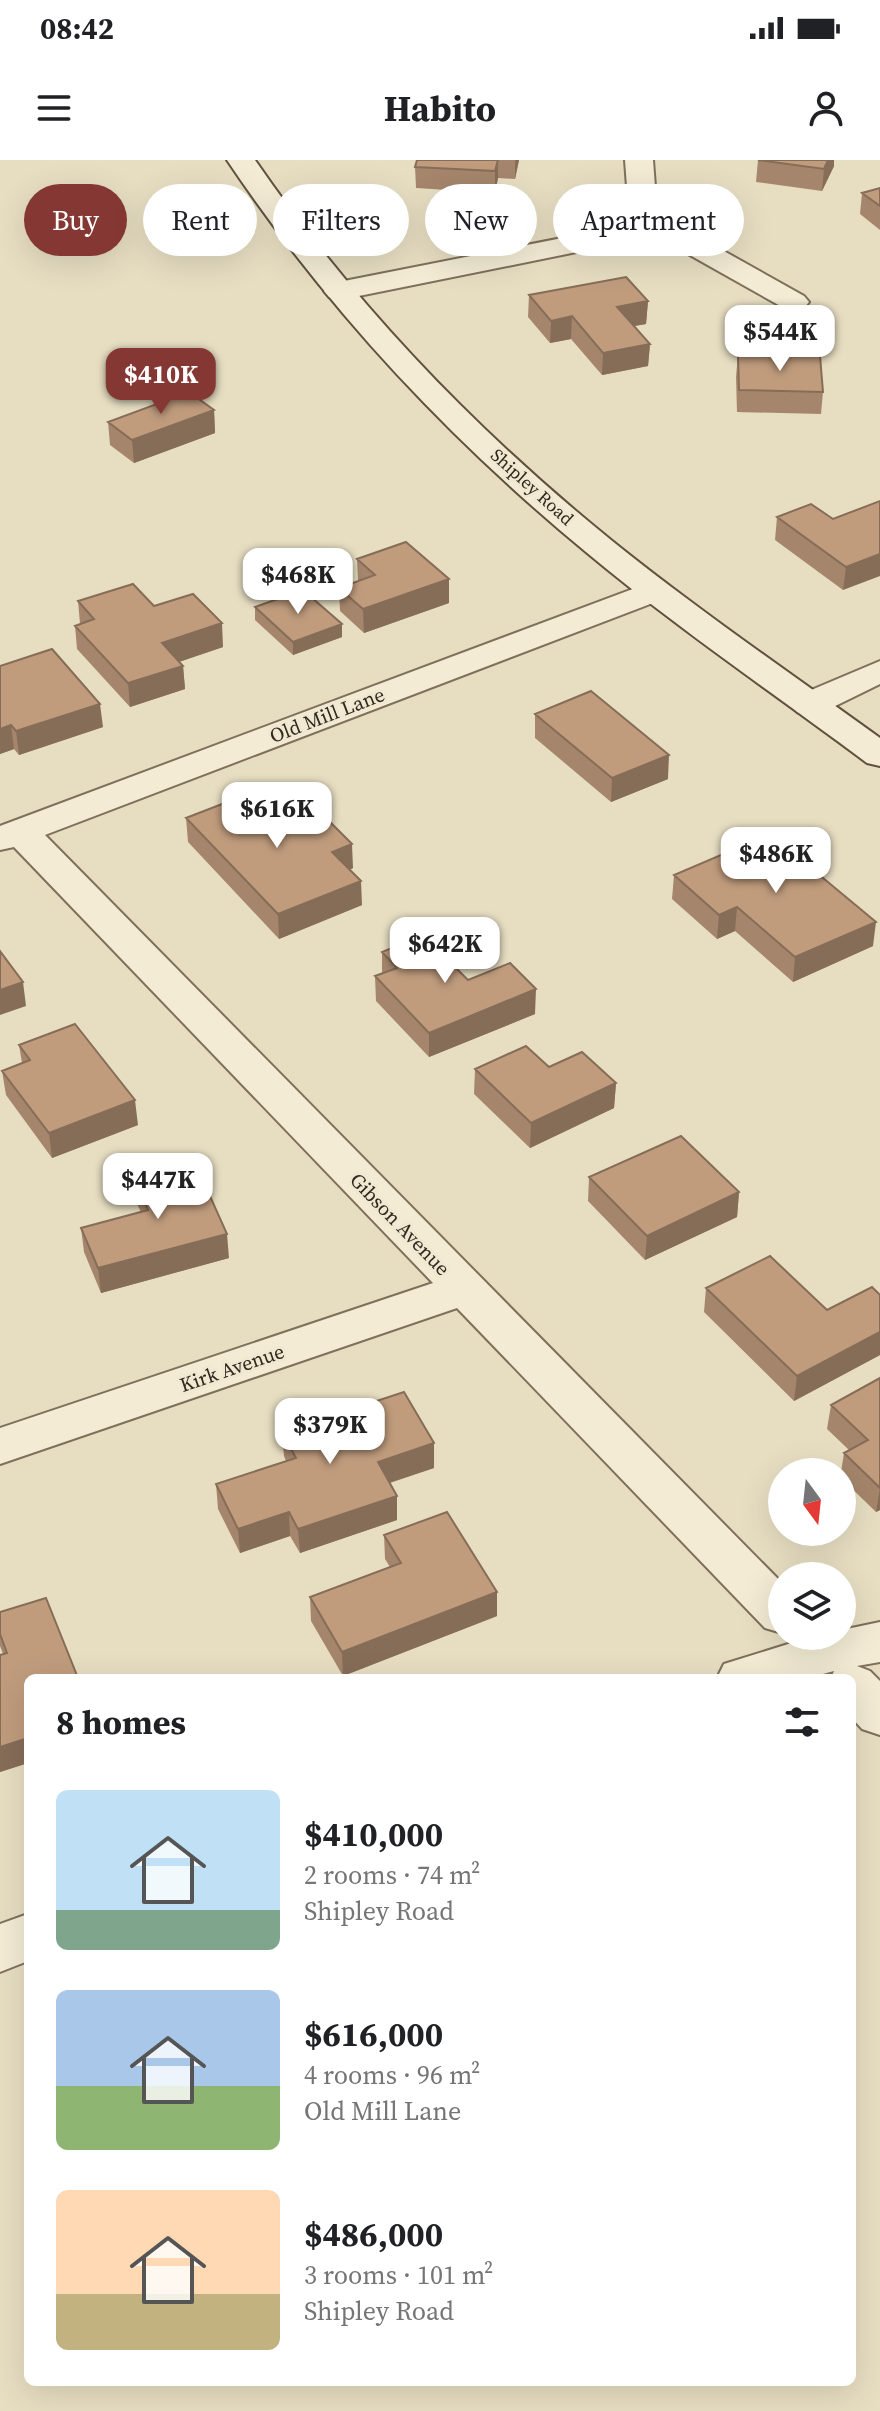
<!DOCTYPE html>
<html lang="en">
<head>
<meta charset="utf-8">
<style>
  body { margin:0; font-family:"Source Serif 4",serif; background:#f6f6f6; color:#202124; height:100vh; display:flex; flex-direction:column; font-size:30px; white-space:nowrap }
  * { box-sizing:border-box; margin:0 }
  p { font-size:26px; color:#757577 }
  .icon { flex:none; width:44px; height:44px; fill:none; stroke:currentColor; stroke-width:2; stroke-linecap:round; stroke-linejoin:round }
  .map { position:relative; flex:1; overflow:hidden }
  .drawer { position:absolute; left:24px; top:1514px; width:832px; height:712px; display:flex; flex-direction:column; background:#fff; border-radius:12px; box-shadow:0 8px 32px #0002 }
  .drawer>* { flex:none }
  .hud { position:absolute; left:24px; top:24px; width:832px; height:72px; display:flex; gap:16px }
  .needle { width:52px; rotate:165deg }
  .tools { position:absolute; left:768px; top:1298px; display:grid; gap:16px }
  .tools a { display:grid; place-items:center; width:88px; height:88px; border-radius:50%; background:#fff; box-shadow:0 8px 32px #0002; font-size:40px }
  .price { position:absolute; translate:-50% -68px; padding:0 18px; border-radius:16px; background:#fff; color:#222; font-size:26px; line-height:52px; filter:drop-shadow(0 2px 4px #0008) }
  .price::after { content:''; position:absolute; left:50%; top:48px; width:24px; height:18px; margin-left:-12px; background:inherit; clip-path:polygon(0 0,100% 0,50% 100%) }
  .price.on { background:#853734; color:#fff }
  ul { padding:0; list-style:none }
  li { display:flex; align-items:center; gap:24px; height:200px; padding:0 32px }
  li span { display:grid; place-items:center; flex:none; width:224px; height:160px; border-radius:12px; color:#555 }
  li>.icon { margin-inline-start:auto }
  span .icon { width:96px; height:96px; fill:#fffc; stroke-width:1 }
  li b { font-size:34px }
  h2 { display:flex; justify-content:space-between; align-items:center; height:96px; padding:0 32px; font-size:34px }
  .pill { padding:0 28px; border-radius:36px; background:#fff; box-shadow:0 8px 32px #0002; font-size:28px; line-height:72px }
  .pill.on { background:#853734; color:#fff }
  .status { display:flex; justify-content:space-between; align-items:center; height:56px; padding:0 40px; background:#fff; direction:ltr }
  .status svg { height:22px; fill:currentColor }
  header { display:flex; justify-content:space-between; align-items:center; height:104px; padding:0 32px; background:#fff; font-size:36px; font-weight:700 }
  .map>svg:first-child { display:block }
</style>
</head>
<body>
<div class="status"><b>08:42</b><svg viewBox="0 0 49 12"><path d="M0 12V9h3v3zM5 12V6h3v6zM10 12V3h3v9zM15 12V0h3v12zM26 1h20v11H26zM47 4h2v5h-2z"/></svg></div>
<header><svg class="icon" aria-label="menu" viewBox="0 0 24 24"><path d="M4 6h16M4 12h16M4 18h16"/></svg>Habito<svg class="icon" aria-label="person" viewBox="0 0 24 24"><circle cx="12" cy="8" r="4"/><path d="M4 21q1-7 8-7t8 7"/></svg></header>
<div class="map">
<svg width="880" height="2251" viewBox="0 0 880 2251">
  <rect width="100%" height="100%" fill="#e7dec2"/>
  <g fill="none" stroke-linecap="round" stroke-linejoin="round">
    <g stroke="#7f705c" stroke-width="4">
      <path id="street" d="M625 0H653L655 27 672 62 804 136 809 142 804 148 794 151 784 148 656 76 339 140 329 137 324 131 329 125 339 122 643 62 627 27Z
        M654 421 666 424 671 431 666 438 45 675 782 1423V1473L765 1468 457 1148 0 1304V1268L433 1123 14 687 0 690V666Z
        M880 501V524L823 552 810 555 797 552 792 544 797 536Z
        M880 1462V1502L857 1506 870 1511 880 1521V1575L862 1569 852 1558V1518H831L834 1511 808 1518H717L724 1504 814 1476H842V1470Z
        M28 1754V1801L0 1812V1764Z"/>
    </g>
    <g stroke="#60513f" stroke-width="4">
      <path id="secondary" d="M227 0H255C354 144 475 270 611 380 698 450 790 513 880 578V606L867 603C773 533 676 467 586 392 448 278 327 149 227 0Z"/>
    </g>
    <use href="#street" fill="#f3ebd4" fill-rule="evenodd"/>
    <use href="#secondary" fill="#f3ebd4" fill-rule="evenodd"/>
  </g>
  <path fill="#a5866c" d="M417 0H519L515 19 498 18 495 33 416 28 415 7Z
    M758 0H834V6L822 31 756 22Z
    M880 28V70L860 54 862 33Z
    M529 135 648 141 646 164 634 166 650 184 648 206 602 215 571 179 550 183 528 157Z
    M738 194 823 232 821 254 737 252 736 217Z
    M214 250 215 273 134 303 110 285 108 262Z
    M880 341 843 430 775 380 777 357 833 359Z
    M357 399 449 443 364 473 340 451 339 428 358 421Z
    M78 441 223 487 179 502 183 506 185 529 130 547 77 489 75 466 80 464Z
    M255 447 342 464V477L293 495 255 460Z
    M0 506 103 567 19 595 14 589 0 594Z
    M535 554 668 619 611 642 535 578Z
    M186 658 299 666 353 708 350 710 362 745 279 779 188 682Z
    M674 715 873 786 793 822 735 771 717 779 672 739Z
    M382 792 468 820 535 854 429 897 376 841 375 816 382 814Z
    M19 885 138 965 52 998 6 935 2 911 22 903Z
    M475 909 616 923 614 948 530 988 474 934Z
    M589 1017 739 1032 737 1057 645 1100 588 1041Z
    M136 1022 229 1098 101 1133 84 1092 81 1068 141 1052 138 1046Z
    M706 1128 827 1150 880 1135V1195L794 1241 704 1152Z
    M880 1218V1350L876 1352 842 1319 841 1312 844 1293 849 1290 827 1269 831 1245Z
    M282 1272 434 1283V1308L390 1323 397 1360 300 1393 290 1376 240 1393 218 1349 216 1324 286 1301 284 1296Z
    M384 1375 497 1432V1456L343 1516 311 1461 310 1437 390 1407 385 1399Z
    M0 1452 28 1518V1603L0 1612 3 1494 0 1486Z"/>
  <path fill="#866d58" d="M498 0V18L495 33V11Z
    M515 0H519L515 19Z
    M828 0H834V6L822 31 824 9Z
    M648 141 646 164 616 169 617 147Z
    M572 156 571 179 550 183 551 161Z
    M650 184 648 206 602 215 603 193Z
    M214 250 215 273 134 303 132 280Z
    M880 394V416L843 430 846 407Z
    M449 419V443L364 473 363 449Z
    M222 463 223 487 164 507 162 483Z
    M342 464V477L293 495V482Z
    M183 506 185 529 130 547 128 523Z
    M100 544 103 567 19 595 16 571Z
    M11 565 14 589 0 594V569Z
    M669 595 668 619 611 642 612 618Z
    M352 684 353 708 333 717 332 692Z
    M361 721 362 745 279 779 278 754Z
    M737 747 735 771 717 779 719 755Z
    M876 762 873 786 793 822 795 797Z
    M23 822 26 846 0 855V830Z
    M536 829 535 854 429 897V873Z
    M616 923 614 948 530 988 531 963Z
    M135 940 138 965 52 998 49 973Z
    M739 1032 737 1057 645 1100 647 1076Z
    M227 1074 229 1098 101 1133 98 1108Z
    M880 1172V1195L794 1241 797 1216Z
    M434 1283V1308L379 1326 378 1302Z
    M880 1328V1350L876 1352Z
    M397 1336V1360L300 1393 298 1369Z
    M289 1352 290 1376 240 1393 238 1369Z
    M497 1432V1456L343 1516 342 1492Z
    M28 1578V1603L0 1612V1587Z"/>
  <path fill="#c09c7d" stroke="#866d58" stroke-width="2" d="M417 0H498L495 11 415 7Z
    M758 0H828L824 9Z
    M880 28V46L862 33Z
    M626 117 648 141 617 147 650 184 603 193 572 156 551 161 529 135Z
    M738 194 820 196 823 232 739 230Z
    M189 232 214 250 132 280 108 262Z
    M880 341V394L846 407 777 357 811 344 833 359Z
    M406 382 449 419 363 449 339 428 375 415 357 399Z
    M133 424 154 446 193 434 222 463 162 483 183 506 128 523 75 466 94 459 78 441Z
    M303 430 342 464 293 482 255 447Z
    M52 489 100 544 16 571 11 565 0 569V506Z
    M591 531 669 595 612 618 535 554Z
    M261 629 299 666 324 656 352 684 332 692 361 721 278 754 186 658Z
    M770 674 876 762 795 797 737 747 719 755 674 715Z
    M423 775 468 820 510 803 536 829 429 873 375 816 397 808 382 792Z
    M0 791 23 822 0 830Z
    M75 864 135 940 49 973 2 911 30 900 19 885Z
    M526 886 549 907 582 892 616 923 531 963 475 909Z
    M681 976 739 1032 647 1076 589 1017Z
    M197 1007 227 1074 98 1108 81 1068 148 1050 136 1022Z
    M770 1096 827 1150 872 1127 880 1135V1172L797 1216 706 1128Z
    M880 1218V1328L844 1293 868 1280 831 1245Z
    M404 1232 434 1283 378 1302 397 1336 298 1369 289 1352 238 1369 216 1324 296 1298 282 1272Z
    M447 1352 497 1432 342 1492 310 1437 401 1403 384 1375Z
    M46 1438 78 1518H28V1578L0 1587V1495L7 1493 0 1474V1452Z"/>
  <g text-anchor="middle" stroke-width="6" stroke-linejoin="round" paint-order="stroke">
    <g font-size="18" fill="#30281e" stroke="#f0e8d1">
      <text transform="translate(532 327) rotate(42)" y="6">Shipley Road</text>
    </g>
    <g font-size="20" fill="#30281e" stroke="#f0e8d1">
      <text transform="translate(327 555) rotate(-21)" y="7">Old Mill Lane</text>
      <text transform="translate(400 1064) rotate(46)" y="7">Gibson Avenue</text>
      <text transform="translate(232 1208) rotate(-19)" y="7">Kirk Avenue</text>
    </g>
  </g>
</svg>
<div class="tools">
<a><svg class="needle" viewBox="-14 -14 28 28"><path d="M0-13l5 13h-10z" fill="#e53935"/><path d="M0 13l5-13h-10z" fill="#757577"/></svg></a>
<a><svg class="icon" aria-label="layers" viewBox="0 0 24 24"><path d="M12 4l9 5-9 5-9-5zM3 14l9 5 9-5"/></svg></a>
</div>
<b class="price" style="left:780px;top:213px">$544K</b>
<b class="price on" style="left:161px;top:256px">$410K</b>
<b class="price" style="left:298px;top:456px">$468K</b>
<b class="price" style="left:277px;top:690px">$616K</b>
<b class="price" style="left:776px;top:735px">$486K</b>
<b class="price" style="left:445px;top:825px">$642K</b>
<b class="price" style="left:158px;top:1061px">$447K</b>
<b class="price" style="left:330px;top:1306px">$379K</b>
<div class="hud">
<a class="pill on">Buy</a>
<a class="pill">Rent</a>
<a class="pill">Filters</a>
<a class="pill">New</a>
<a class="pill">Apartment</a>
</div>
<section class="drawer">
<h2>8 homes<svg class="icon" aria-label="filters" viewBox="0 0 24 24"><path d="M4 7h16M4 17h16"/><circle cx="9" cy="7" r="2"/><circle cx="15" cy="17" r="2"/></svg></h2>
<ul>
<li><span style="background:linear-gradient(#bfe0f5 75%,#7fa58c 0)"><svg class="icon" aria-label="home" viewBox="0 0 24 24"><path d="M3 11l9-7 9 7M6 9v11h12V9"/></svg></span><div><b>$410,000</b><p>2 rooms · 74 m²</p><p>Shipley Road</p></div></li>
<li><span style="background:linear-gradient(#a9c7e8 60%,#8fb573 0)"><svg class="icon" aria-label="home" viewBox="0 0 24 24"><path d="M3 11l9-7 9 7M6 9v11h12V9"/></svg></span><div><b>$616,000</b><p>4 rooms · 96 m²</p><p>Old Mill Lane</p></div></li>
<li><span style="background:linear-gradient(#ffd9b3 65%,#c2b280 0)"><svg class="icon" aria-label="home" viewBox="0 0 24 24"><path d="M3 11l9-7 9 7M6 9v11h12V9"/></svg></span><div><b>$486,000</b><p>3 rooms · 101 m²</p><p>Shipley Road</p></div></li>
</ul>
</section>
</div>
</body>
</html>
